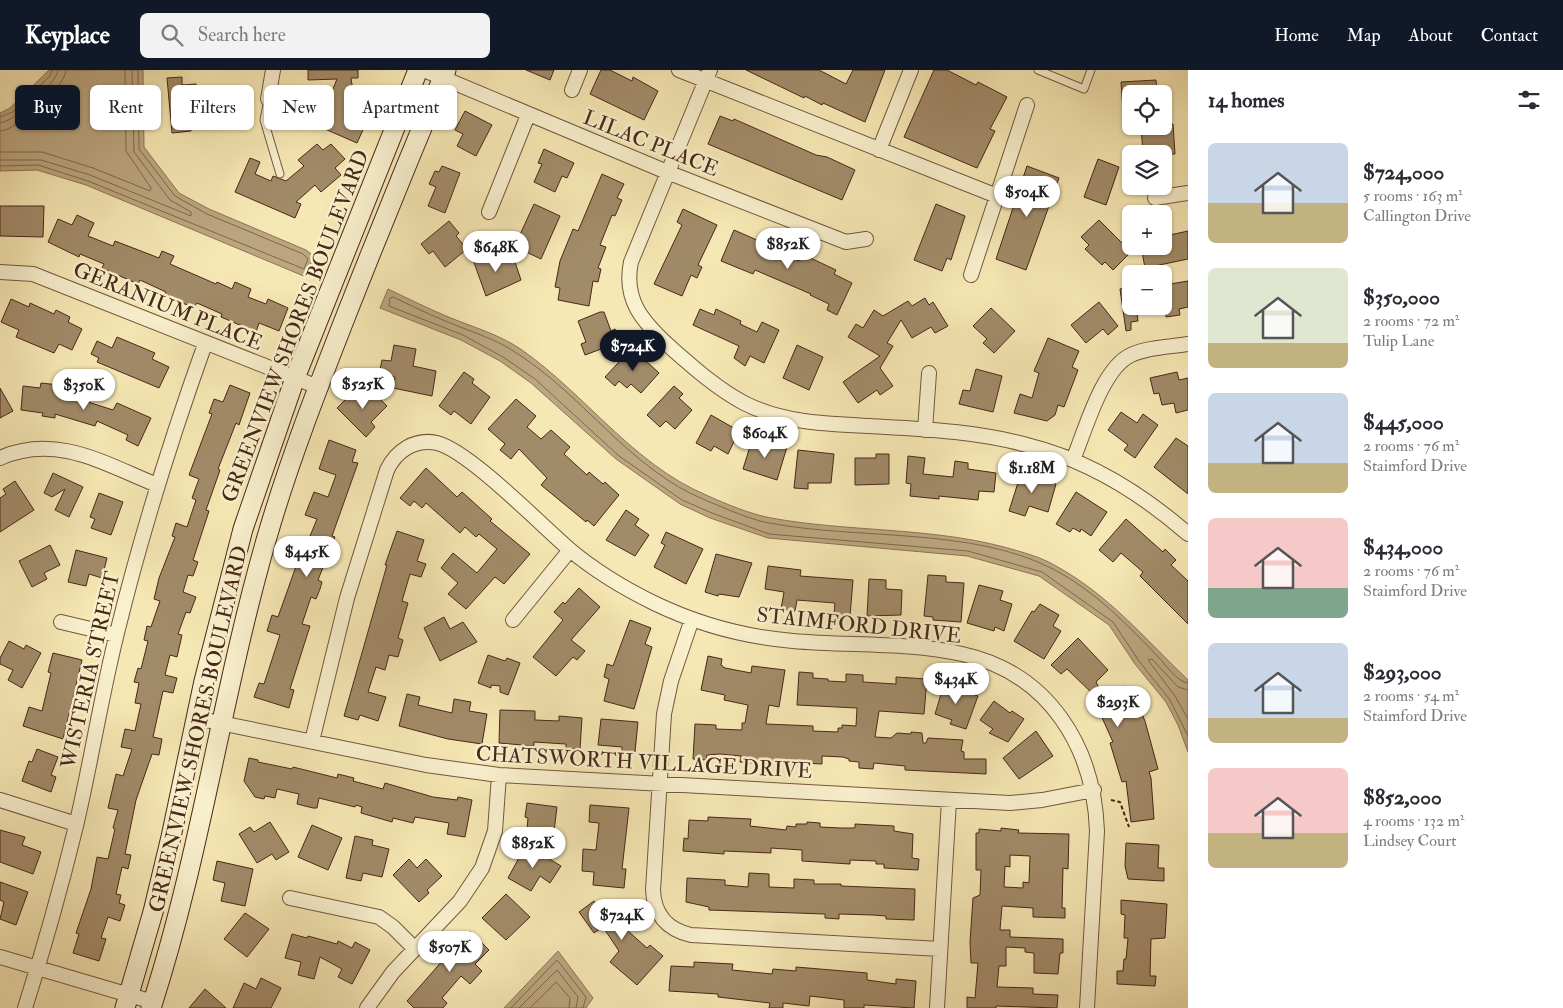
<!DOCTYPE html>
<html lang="en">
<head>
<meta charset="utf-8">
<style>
  body { margin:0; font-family:"IM FELL Double Pica",serif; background:#f2f2f3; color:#2b2b33; height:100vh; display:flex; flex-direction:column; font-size:19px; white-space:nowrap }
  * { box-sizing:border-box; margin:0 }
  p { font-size:16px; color:#7c7c81 }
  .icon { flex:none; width:28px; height:28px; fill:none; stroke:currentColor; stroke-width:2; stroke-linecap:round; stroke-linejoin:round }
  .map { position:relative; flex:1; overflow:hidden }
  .sheet { display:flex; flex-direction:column; background:#fff; width:375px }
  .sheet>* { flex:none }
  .hud { position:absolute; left:15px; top:15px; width:475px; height:45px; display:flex; gap:10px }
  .controls { position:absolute; left:1122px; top:15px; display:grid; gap:10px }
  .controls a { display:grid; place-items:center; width:50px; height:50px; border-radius:8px; background:#fff; box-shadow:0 1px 4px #0004; font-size:25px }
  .price { position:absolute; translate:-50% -42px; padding:0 11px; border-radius:18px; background:#fff; color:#222; font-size:16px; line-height:32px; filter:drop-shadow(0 1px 2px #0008) }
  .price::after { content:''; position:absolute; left:50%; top:30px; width:15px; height:11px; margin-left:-8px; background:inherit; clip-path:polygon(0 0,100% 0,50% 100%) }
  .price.on { background:#111827; color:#fff }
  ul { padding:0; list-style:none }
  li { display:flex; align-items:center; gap:15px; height:125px; padding:0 20px }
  li span { display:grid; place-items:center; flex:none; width:140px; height:100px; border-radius:8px; color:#555 }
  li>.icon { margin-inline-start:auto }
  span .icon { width:60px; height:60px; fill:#fffc; stroke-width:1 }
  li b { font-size:21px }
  h2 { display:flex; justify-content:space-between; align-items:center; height:60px; padding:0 20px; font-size:21px }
  .tag { padding:0 18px; border-radius:8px; background:#fff; box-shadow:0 1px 4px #0004; font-size:18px; line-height:45px }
  .tag.on { background:#111827; color:#fff }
  header { display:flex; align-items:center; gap:30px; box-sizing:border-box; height:70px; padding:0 25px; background:#111827; color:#fff }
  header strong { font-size:24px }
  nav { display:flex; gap:28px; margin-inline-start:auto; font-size:18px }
  .search { width:350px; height:45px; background:#f2f2f3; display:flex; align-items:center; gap:12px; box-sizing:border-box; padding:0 18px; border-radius:8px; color:#7c7c81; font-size:19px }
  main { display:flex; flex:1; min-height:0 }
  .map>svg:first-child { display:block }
</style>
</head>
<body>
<header>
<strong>Keyplace</strong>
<div class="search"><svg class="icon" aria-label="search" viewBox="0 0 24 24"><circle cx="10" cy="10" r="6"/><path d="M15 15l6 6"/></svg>Search here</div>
<nav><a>Home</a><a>Map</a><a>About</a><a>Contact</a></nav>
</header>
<main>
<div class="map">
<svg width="1188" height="938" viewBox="0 0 1188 938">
  <rect width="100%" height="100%" fill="#f6e8b4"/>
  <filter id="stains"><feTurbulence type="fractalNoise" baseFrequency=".004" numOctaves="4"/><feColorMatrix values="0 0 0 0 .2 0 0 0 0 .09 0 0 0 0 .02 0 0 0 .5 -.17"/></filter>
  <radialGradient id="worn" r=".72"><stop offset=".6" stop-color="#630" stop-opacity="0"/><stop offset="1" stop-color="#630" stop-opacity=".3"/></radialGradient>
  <path fill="#bba67f" stroke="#8d7355" d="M49 0H143L144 77 179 123 209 139 306 180 315 187 306 207 86 115 37 100 0 101V43L10 38Z
    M388 219C407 228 427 238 446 246 472 257 499 264 522 280 586 325 633 394 706 425 726 434 750 444 771 448 848 462 928 457 1004 477 1022 482 1041 487 1056 496 1109 525 1145 569 1188 610V682L1178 655 1166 632 1135 594 1109 555 1039 506 967 486 768 468 710 448 680 434 616 389 531 313 500 291 461 270 380 238Z
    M558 881 593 928 586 938H504Z"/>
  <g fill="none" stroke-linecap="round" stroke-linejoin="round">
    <path stroke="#82664b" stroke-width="1" d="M0 47 13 42 50 6 52 0
      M0 53C14 52 57 14 58 0
      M0 61C18 60 65 18 66 0
      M0 82H42L93 98 150 121 151 118 126 81 125 0
      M0 90H41L90 105 191 146V142L170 130 134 82 132 0
      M0 96 38 95 88 111 304 199 308 189 303 184 207 144 175 126 139 79 138 0
      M1188 613C1178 612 1168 598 1161 590 1129 556 1095 521 1053 499 972 457 858 470 769 453 748 449 725 438 705 430 630 399 585 327 518 284 495 268 468 261 443 250 426 243 410 235 393 227L390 228 389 236 463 265 503 287 535 309 619 386 682 430 712 443 769 464 968 481 1042 502 1113 552 1139 591 1170 630 1188 666
      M1188 620 1178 617 1152 589 1148 590 1175 626 1188 649
      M511 938 557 890 586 927 583 938
      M519 938 557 900 578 927 576 938
      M530 938 556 912 570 928 569 938"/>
  </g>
  <path fill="#a28b69" stroke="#482717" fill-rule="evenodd" d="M308 0H358V8H351L352 15 368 22 366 27 376 31 357 73 318 56 337 9 308 10Z
    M526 0H554L550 10Z
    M601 0H610L632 11 633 7 658 21 644 50 590 24Z
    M746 0H819L846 14 853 0H885L865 52 823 33 822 35 805 26 804 28Z
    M934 0H947L976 15 978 12 1007 27 990 59 995 61 977 98 904 67Z
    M182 7V15L196 14 200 52H190L191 61 172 63 167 8Z
    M1156 10 1157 24H1131V55H1124L1121 12Z
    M465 41 492 55 476 86 457 76 463 64 455 60Z
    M720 46 733 51 734 49 816 85 827 87 855 100 842 130 708 74Z
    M1164 54H1173L1175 84H1143L1141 56H1164Z
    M317 74 323 80 331 74 345 89 335 98 341 105 321 122 315 115 296 132 301 134 295 148 235 122 250 88 260 92 255 104 271 111 273 106 286 111 304 96 298 90Z
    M544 79 574 93 567 108 562 106 555 122 534 112 542 94 538 93Z
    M1098 89 1119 97 1106 135 1084 127Z
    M442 96 460 103 445 143 428 136 436 117 429 114 435 101 439 102Z
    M1027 96 1059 108 1026 200 996 189Z
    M602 104 624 114 617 128 622 130 615 146 612 145 600 175 606 177 598 198 601 199 598 212 593 211 589 236 558 230 560 218 555 217 560 191 573 159 578 161 584 147Z
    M534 134 560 146 541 189 520 179 523 171 518 169Z
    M936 134 965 146 951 190 947 188 942 201 914 190Z
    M0 136H44L43 167 0 166Z
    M683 139 717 155 698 195 702 197 697 208 691 205 682 226 654 214 682 155 677 152Z
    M77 145 94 153 88 166 113 176 115 171 159 188 162 181 174 186 170 194 216 214 217 212 232 219 235 212 251 219 248 227 266 234 268 229 288 238 279 261 259 253 256 262 221 247 222 244 197 233 194 237 179 232 164 225 166 222 140 210 138 214 102 198 104 194 80 184 79 187 48 172 58 149 72 155Z
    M1099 150 1131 182 1113 200 1105 192 1102 195 1085 179 1089 175 1081 167Z
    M449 151 459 163 456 166 467 179 445 197 433 181 429 184 421 174Z
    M734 160 766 174 765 177 799 191 802 184 836 200 834 204 852 213 837 245 827 240 829 234 810 225 811 224 755 200 753 204 721 191Z
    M1188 161V189L1145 198 1141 176H1164V171L1171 169 1170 165Z
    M486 181 491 194 513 186 521 210 486 226 472 187Z
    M1188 211V237L1179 239 1180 245 1166 247 1164 215Z
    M1131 217V236H1136L1138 251 1131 252V260L1126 261 1120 219Z
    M925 228 929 235 933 232 948 256 935 263 931 257 912 268 901 250 887 273 893 276 880 298 893 316 880 325 877 320 858 333 843 312 880 286 848 267 856 254 863 258 874 240 883 246 908 231 912 236Z
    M11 229 29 237 30 233 54 244 56 240 70 247 68 252 82 259 72 280 59 274 54 283 16 267 19 260 1 252Z
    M1099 232 1118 256 1108 265 1103 259 1086 273 1071 255Z
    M991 238 1015 261 994 283 983 273 987 269 973 256Z
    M700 239 714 245 716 239 741 251 740 254 757 262 762 252 779 260 764 293 750 286 745 296 734 288 739 276 693 255Z
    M600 242H604L611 261 615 259 620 272 585 285 581 274 586 272 578 251Z
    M117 267 155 283 152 289 169 297 159 318 97 292 99 288 91 284 97 271 112 278Z
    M1048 268 1079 281 1072 297 1078 300 1064 337 1058 335 1055 345 1047 351 1014 343 1020 324 1032 328 1039 303 1034 301Z
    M394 275 416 279 413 296 436 301 432 326 393 318 395 307 379 304 382 290 391 291Z
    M797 275 823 287 809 320 783 308Z
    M632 278 659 303 641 323 631 314 627 318 619 311 615 316 605 307Z
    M976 299 1002 306 993 342 959 334 963 320 970 321Z
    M464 302 474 309 472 313 490 327 471 354 454 341 451 345 439 336Z
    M1177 302 1179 310 1188 308V340L1176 343 1174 333 1162 335 1159 323 1154 324 1150 308Z
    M41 313 59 315 58 324 74 330 76 323 89 327 88 332 113 340 117 333 151 348 138 376 126 370 128 365 97 351 95 356 55 344V348L42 346 43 343 21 340 23 316 40 318Z
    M230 315 250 323 239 355 236 353 218 399 220 400 206 440 209 441 193 490 198 492 193 506 188 505 183 522 196 527 190 543 186 542 178 564 182 565 177 587 170 585 165 605 177 608 173 623 163 621 153 667 162 669 159 685 152 684 136 730 125 784 131 785 128 799 122 797 116 824 121 825 119 833 125 835 120 851 108 847 101 868 106 869 99 891 73 883 79 864 76 863 91 819 97 787 108 789 115 759 113 758 118 740 108 738 116 704 123 706 132 679 121 677 125 659 135 661 141 634 135 633 139 613 134 612 138 598 141 599 148 571 144 570 147 556 151 557 160 531 154 529 159 508 175 467 172 466 176 453 187 457 196 430 192 428 199 409 189 405 212 344 209 343 214 329 223 332Z
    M674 316 683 324 679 328 692 340 675 359 666 351 660 357 647 345Z
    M0 318 13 341 0 348Z
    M365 318H369L387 336 371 352 375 357 366 367 337 338 353 322 357 326Z
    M516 329 536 346 527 357 541 369 551 360 570 377 564 384 587 405 589 402 603 414 605 412 619 425 594 456 587 450 586 452 541 415 547 408 519 379 511 389 500 380 505 374 488 359Z
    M1121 342 1137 353 1143 344 1158 355 1135 388 1124 380 1128 375 1108 360Z
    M711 345 739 361 728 384 714 376 711 381 696 373Z
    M1176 368 1188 376V424L1154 397Z
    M329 370 356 380 352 392 358 393 332 466 335 467 318 510 322 512 320 519 316 529 311 527 302 554 310 556 290 619 294 620 289 638 254 627 259 613 264 614 280 565 267 561 272 545 278 547 299 488 297 487 302 474 306 476 317 449 305 445 314 422 328 427 336 405 319 399Z
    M752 370 772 377 773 372 787 377 777 410 743 399Z
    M798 380 834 384 831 413H808V419L794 418Z
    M876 384H889V414L855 415V388H876Z
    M908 386 925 388 923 404 953 407 955 391 968 393V399L996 403 994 422 979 421 978 430 939 426V429L910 426 911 414 906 413Z
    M426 398 457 427 462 422 492 449 490 451 530 484 504 514 495 507 466 539 448 524 458 513 441 498 453 483 477 503 497 479 479 464 476 467 465 457 460 463 426 433 422 438 414 431 410 436 400 428Z
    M1022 400 1056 414 1048 442 1029 436 1025 446 1009 441Z
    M53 403 83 417 69 447 55 440 65 419 52 427 44 423Z
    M15 411 34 440 0 462V428L6 424 3 419Z
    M1076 422 1107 442 1091 466 1081 459 1080 462 1073 458 1070 462 1056 454Z
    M99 423 123 432 111 465 91 458 95 449 90 447Z
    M626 440 639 449 635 455 649 465 635 486 606 470Z
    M1126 449 1163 482 1165 479 1176 490 1171 495 1188 511V554L1140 506 1143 502 1121 483 1113 492 1099 480Z
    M397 461 424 470 417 491 426 494 421 507 410 504 402 531 408 533 398 568 403 570 398 587 389 585 385 600 376 597 368 622 386 627 378 651 360 645 358 650 344 646 387 495H385Z
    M666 462 703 479 686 514 654 497 665 475 661 473Z
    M50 475 60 495 44 503 47 509 32 517 19 491Z
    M76 480 107 488 102 508 89 504 86 516 68 512Z
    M716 484 752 493 739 527 719 524 718 526 705 522Z
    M768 496 801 500 800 506 853 510 850 546 834 544 835 533 797 530 795 541 781 539 784 522 765 519Z
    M928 505 946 506V512L964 513 961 552 933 550V547L924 546Z
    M869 509 886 510V519L902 520 901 545 867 546Z
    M979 515 1003 521 1000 530 1012 534 1004 561 995 557 994 561 967 553Z
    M579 518 600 537 571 570 585 581 577 590 573 587 556 606 533 587 563 550 554 542 563 532 565 534Z
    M1040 534 1059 545 1053 556 1061 561 1044 589 1014 571 1032 541 1034 542Z
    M444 547 450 559 463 552 477 572 440 591 424 558Z
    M630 550 651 558 645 574 652 577 634 639 604 631 609 609 604 607 607 594 613 596Z
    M1078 568 1108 600 1096 612 1103 626 1124 616 1129 627 1133 624 1145 651 1158 699 1149 702 1151 708 1154 749 1131 752 1126 711 1122 712 1110 673 1113 672 1099 641 1093 644 1087 629 1095 626 1067 599 1061 604 1051 595Z
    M9 571 24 579 26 575 41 583 22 618 8 610 13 600 0 594V588Z
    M53 583 82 590 63 669 23 656 29 637 42 641 51 603 48 602Z
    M488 585 505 591 507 588 520 593 508 625 500 622V616L491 615V618L478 613Z
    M708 586 722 589 721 595 725 598 751 603 752 596 785 600 779 637 769 635 766 654 813 656V661L838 662V658H842V655L856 656 857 638 797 635 799 602 813 603V608L828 609V611L846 612V604L863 605V612L896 614V607L927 609 924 644 879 641 875 667 891 668 897 663 911 664V662L922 663 923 673H926L928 668 963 670 961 681 964 682V689H986V704L905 700V696L874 693 873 699 859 698V692L849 691V689L843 687 822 686V694L802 693V695H789L790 692 763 690 754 693 740 692 741 686 720 684 707 685 706 690 693 689 695 654 716 655V659L742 660V653H745L748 635 724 630 725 625 701 620Z
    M945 611 959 616 958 619 978 626 966 659 950 654 952 650 935 644Z
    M407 624 420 627 418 635 452 643 454 629 471 632 469 641 487 644 482 674 448 669 399 656Z
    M994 631 1010 643 1012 641 1024 649 1008 672 989 663 993 659 980 650Z
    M500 640 535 641V650L559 651V646L582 648 580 679 566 678V674L534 672V676L499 673Z
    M601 649 638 652 635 682 622 681V677L598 675Z
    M1036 661 1053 686 1019 709 1003 688Z
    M37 679 58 687 51 705 56 707 51 722 22 711 29 691 32 692Z
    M249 688 258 690V692L292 699 293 697 337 708 338 704 354 708 353 711 383 719 385 713 433 727 457 730 458 727 472 730 465 767 447 764 449 753 415 747 413 753 393 748 392 752 361 743 362 737 356 735 355 737 319 728 317 738H313L297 734 299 724 277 719 275 728 265 726 264 729 255 727 244 711Z
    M527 733 557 737 554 762 561 763 559 774 526 770 528 748 525 747Z
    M590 735 629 738 622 799H626L624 818 593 815 594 802 582 801 583 779 596 780 599 753 589 752Z
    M708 747 751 749 750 756 786 760 787 756 796 757V754H807V752L820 753V757L841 758H855V754L894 756V761L913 764 912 788 919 789 918 800 884 798V794H876V791L850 790V794L802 791V780L771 778V783L724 781V784L683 781 684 768 688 769 689 750 708 751Z
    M270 752 289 782 276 790 272 784 257 793 239 764 250 757 254 762Z
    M312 755 342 768 328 800 298 787Z
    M1001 758 1019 760 1018 763 1069 764 1068 799 1063 798 1062 838H1065V848L1033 847V838L1002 836 1000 860H1010V867L1063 869V883H1060L1058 904 1034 903V883L1025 882V878L1006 877V896H999L997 917 1033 918V924L1058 925 1057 938 996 936V938H967V927L975 928 978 893H971L970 872 973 828 980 825 981 800H976V763H979V759L1001 761ZM1010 785 1030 786 1029 813 1023 812V818L1004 817 1005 796 1010 797Z
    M0 760 25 767 22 775 41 782 33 804 0 792Z
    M355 766 373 770 372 775 389 779 382 807 363 803 361 811 346 808Z
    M1126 773 1159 775 1158 798H1164V811L1128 809 1125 796Z
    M526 775 561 796 550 813 540 806 531 821 508 808Z
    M409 789 417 798 426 789 442 806 427 820 429 823 419 832 393 805Z
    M217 791 253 799 245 836 221 831 225 813 213 810Z
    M749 803 769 804V817L794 818V809L814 810V814H841V816L915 819 914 850 886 849V846L873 845 839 844V849L825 848V844L709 840V837L686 832 687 808 725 810V815L748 817Z
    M0 812 28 822 16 855 0 849 4 832 0 830Z
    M506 824 530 847 506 870 482 848Z
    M1121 830 1167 834 1165 868 1151 869 1150 906H1156L1155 916 1117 914V901H1123L1124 889H1126L1128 868H1124L1125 845 1121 844Z
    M594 831 600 840 614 831 632 858 628 861 647 878 650 875 663 886 637 915 610 892 619 881 603 857 594 863 579 842Z
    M245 843 269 859 247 887 224 869Z
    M470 861 489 880 475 894 482 901 470 914 461 906 442 928 447 933 443 938H414L407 931 444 889 443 887Z
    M292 864 307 868 308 866 337 874 338 871 352 878 355 872 370 880 352 914 338 907 342 899 320 887 314 909 298 905 301 892 285 888Z
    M694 892 733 894 732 900 772 904 773 899 796 901V897L867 903V910L896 914V909L916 911 914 938 864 935V938H844V930L810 926 809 936 783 933V938H769L770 933 718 927V924L669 921 671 896 694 897Z
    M261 908 281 918 271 938H233L244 913 256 919Z
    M205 919 226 938H189Z"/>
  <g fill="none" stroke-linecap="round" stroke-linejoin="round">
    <g stroke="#74573e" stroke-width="9">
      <path id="lane" d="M1038 0 1084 19 1091 0
        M269 24 317 34
        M268 29 264 50 280 104"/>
    </g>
    <g stroke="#74573e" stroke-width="16">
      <path id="street" d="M424 0 667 102 846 172 866 169
        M679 0 997 126
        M710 0 631 192C623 230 643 252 669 276 693 297 716 318 744 333 783 353 827 354 870 356 923 359 976 361 1027 375 1088 390 1141 423 1188 464
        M572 20 580 0
        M268 29 273 0
        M879 80 911 0
        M1155 128 1188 123
        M489 142 528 45
        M0 202 33 204 318 317
        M971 205 1027 35
        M925 360 929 303
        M0 388C56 363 105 394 157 415
        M1073 390C1085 361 1102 298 1131 285 1148 277 1170 277 1188 274
        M692 549 671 611 664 644 653 820C654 845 668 860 691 865L940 879
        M513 550 570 480
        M61 552 116 565
        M196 648 426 695 499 705 1010 733 1042 730 1094 720
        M312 671 347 528 387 400C396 381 415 368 437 373 469 381 540 454 569 479 595 501 625 519 656 534 698 554 746 567 793 571 849 576 908 572 962 584 1049 603 1094 677 1097 761L1087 938
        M0 730 76 754
        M290 828 379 847 393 857 414 878
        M0 887 153 932
        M25 938C44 878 61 817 76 756 91 692 101 627 117 563 141 465 171 369 205 274
        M367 938 393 902 460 831 482 798 495 761 499 705
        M937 938 949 730"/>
    </g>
    <g stroke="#482717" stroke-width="21">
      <path id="secondary" d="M125 938 153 842 171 767 204 611 243 459 295 308 418 0
        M151 938C201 784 222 622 267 467 289 391 318 317 347 243 379 162 412 81 446 0"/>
    </g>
    <path stroke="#482717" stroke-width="2" stroke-dasharray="4 2.5" stroke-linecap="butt" d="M1111 730 1120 732 1129 757"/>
    <use href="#lane" stroke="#f9f0ce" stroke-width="7"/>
    <use href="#street" stroke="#f9f0ce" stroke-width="14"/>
    <use href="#secondary" stroke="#f9f0ce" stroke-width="19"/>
  </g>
  <g text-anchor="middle" stroke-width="5" stroke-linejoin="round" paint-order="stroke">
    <g font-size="21" fill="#482717" stroke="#f9f0ce">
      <text transform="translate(651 73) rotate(22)" y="7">LILAC PLACE</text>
      <text transform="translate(168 236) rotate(22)" y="7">GERANIUM PLACE</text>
      <text transform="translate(295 256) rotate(-69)" y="7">GREENVIEW SHORES BOULEVARD</text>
      <text transform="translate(859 555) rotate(6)" y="7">STAIMFORD DRIVE</text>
      <text transform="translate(90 600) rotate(-77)" y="7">WISTERIA STREET</text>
      <text transform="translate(198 659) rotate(-77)" y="7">GREENVIEW SHORES BOULEVARD</text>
      <text transform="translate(644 692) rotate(3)" y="7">CHATSWORTH VILLAGE DRIVE</text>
    </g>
  </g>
  <rect width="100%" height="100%" filter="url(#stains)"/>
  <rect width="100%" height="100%" fill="url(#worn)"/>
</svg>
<div class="controls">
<a><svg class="icon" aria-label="locate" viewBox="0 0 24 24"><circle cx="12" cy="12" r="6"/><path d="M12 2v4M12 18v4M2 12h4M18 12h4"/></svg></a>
<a><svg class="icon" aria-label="layers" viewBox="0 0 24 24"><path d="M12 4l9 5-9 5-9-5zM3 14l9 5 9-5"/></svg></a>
<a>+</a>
<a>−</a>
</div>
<b class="price" style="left:1027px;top:148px">$504K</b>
<b class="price" style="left:788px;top:200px">$852K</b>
<b class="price" style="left:496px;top:203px">$648K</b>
<b class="price on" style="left:633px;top:302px">$724K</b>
<b class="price" style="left:363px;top:340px">$525K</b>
<b class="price" style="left:84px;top:341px">$350K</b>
<b class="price" style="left:765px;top:389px">$604K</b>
<b class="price" style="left:1032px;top:424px">$1.18M</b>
<b class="price" style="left:307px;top:508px">$445K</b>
<b class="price" style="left:956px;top:635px">$434K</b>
<b class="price" style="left:1118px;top:658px">$293K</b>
<b class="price" style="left:533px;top:799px">$852K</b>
<b class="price" style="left:622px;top:871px">$724K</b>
<b class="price" style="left:450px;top:903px">$507K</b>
<div class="hud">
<a class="tag on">Buy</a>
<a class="tag">Rent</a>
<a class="tag">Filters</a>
<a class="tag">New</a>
<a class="tag">Apartment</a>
</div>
</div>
<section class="sheet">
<h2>14 homes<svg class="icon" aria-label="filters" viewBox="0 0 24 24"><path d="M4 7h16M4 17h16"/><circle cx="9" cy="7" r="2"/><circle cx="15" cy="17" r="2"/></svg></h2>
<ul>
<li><span style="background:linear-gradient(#c9d6e8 60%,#c2b280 0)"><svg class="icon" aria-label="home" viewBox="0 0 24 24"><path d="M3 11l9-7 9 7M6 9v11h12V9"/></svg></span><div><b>$724,000</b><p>5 rooms · 163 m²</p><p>Callington Drive</p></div></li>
<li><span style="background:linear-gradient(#dfe7d0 75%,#c2b280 0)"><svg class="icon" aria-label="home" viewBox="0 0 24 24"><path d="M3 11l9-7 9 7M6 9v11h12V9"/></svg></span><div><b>$350,000</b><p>2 rooms · 72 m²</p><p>Tulip Lane</p></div></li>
<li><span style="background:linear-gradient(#c9d6e8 70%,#c2b280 0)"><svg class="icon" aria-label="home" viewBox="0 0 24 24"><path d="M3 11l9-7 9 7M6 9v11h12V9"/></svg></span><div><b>$445,000</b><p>2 rooms · 76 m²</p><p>Staimford Drive</p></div></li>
<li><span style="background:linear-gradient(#f6c9c9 70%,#7fa58c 0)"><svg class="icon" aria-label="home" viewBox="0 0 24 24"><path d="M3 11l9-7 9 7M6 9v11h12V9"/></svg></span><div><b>$434,000</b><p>2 rooms · 76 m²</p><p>Staimford Drive</p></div></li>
<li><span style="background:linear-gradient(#c9d6e8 75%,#c2b280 0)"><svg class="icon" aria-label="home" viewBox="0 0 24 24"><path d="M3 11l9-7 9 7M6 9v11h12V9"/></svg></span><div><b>$293,000</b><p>2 rooms · 54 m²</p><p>Staimford Drive</p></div></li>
<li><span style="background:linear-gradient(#f6c9c9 65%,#c2b280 0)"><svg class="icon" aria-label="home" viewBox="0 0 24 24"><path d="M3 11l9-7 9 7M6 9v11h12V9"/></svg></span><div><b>$852,000</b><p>4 rooms · 132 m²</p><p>Lindsey Court</p></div></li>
</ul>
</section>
</main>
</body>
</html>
